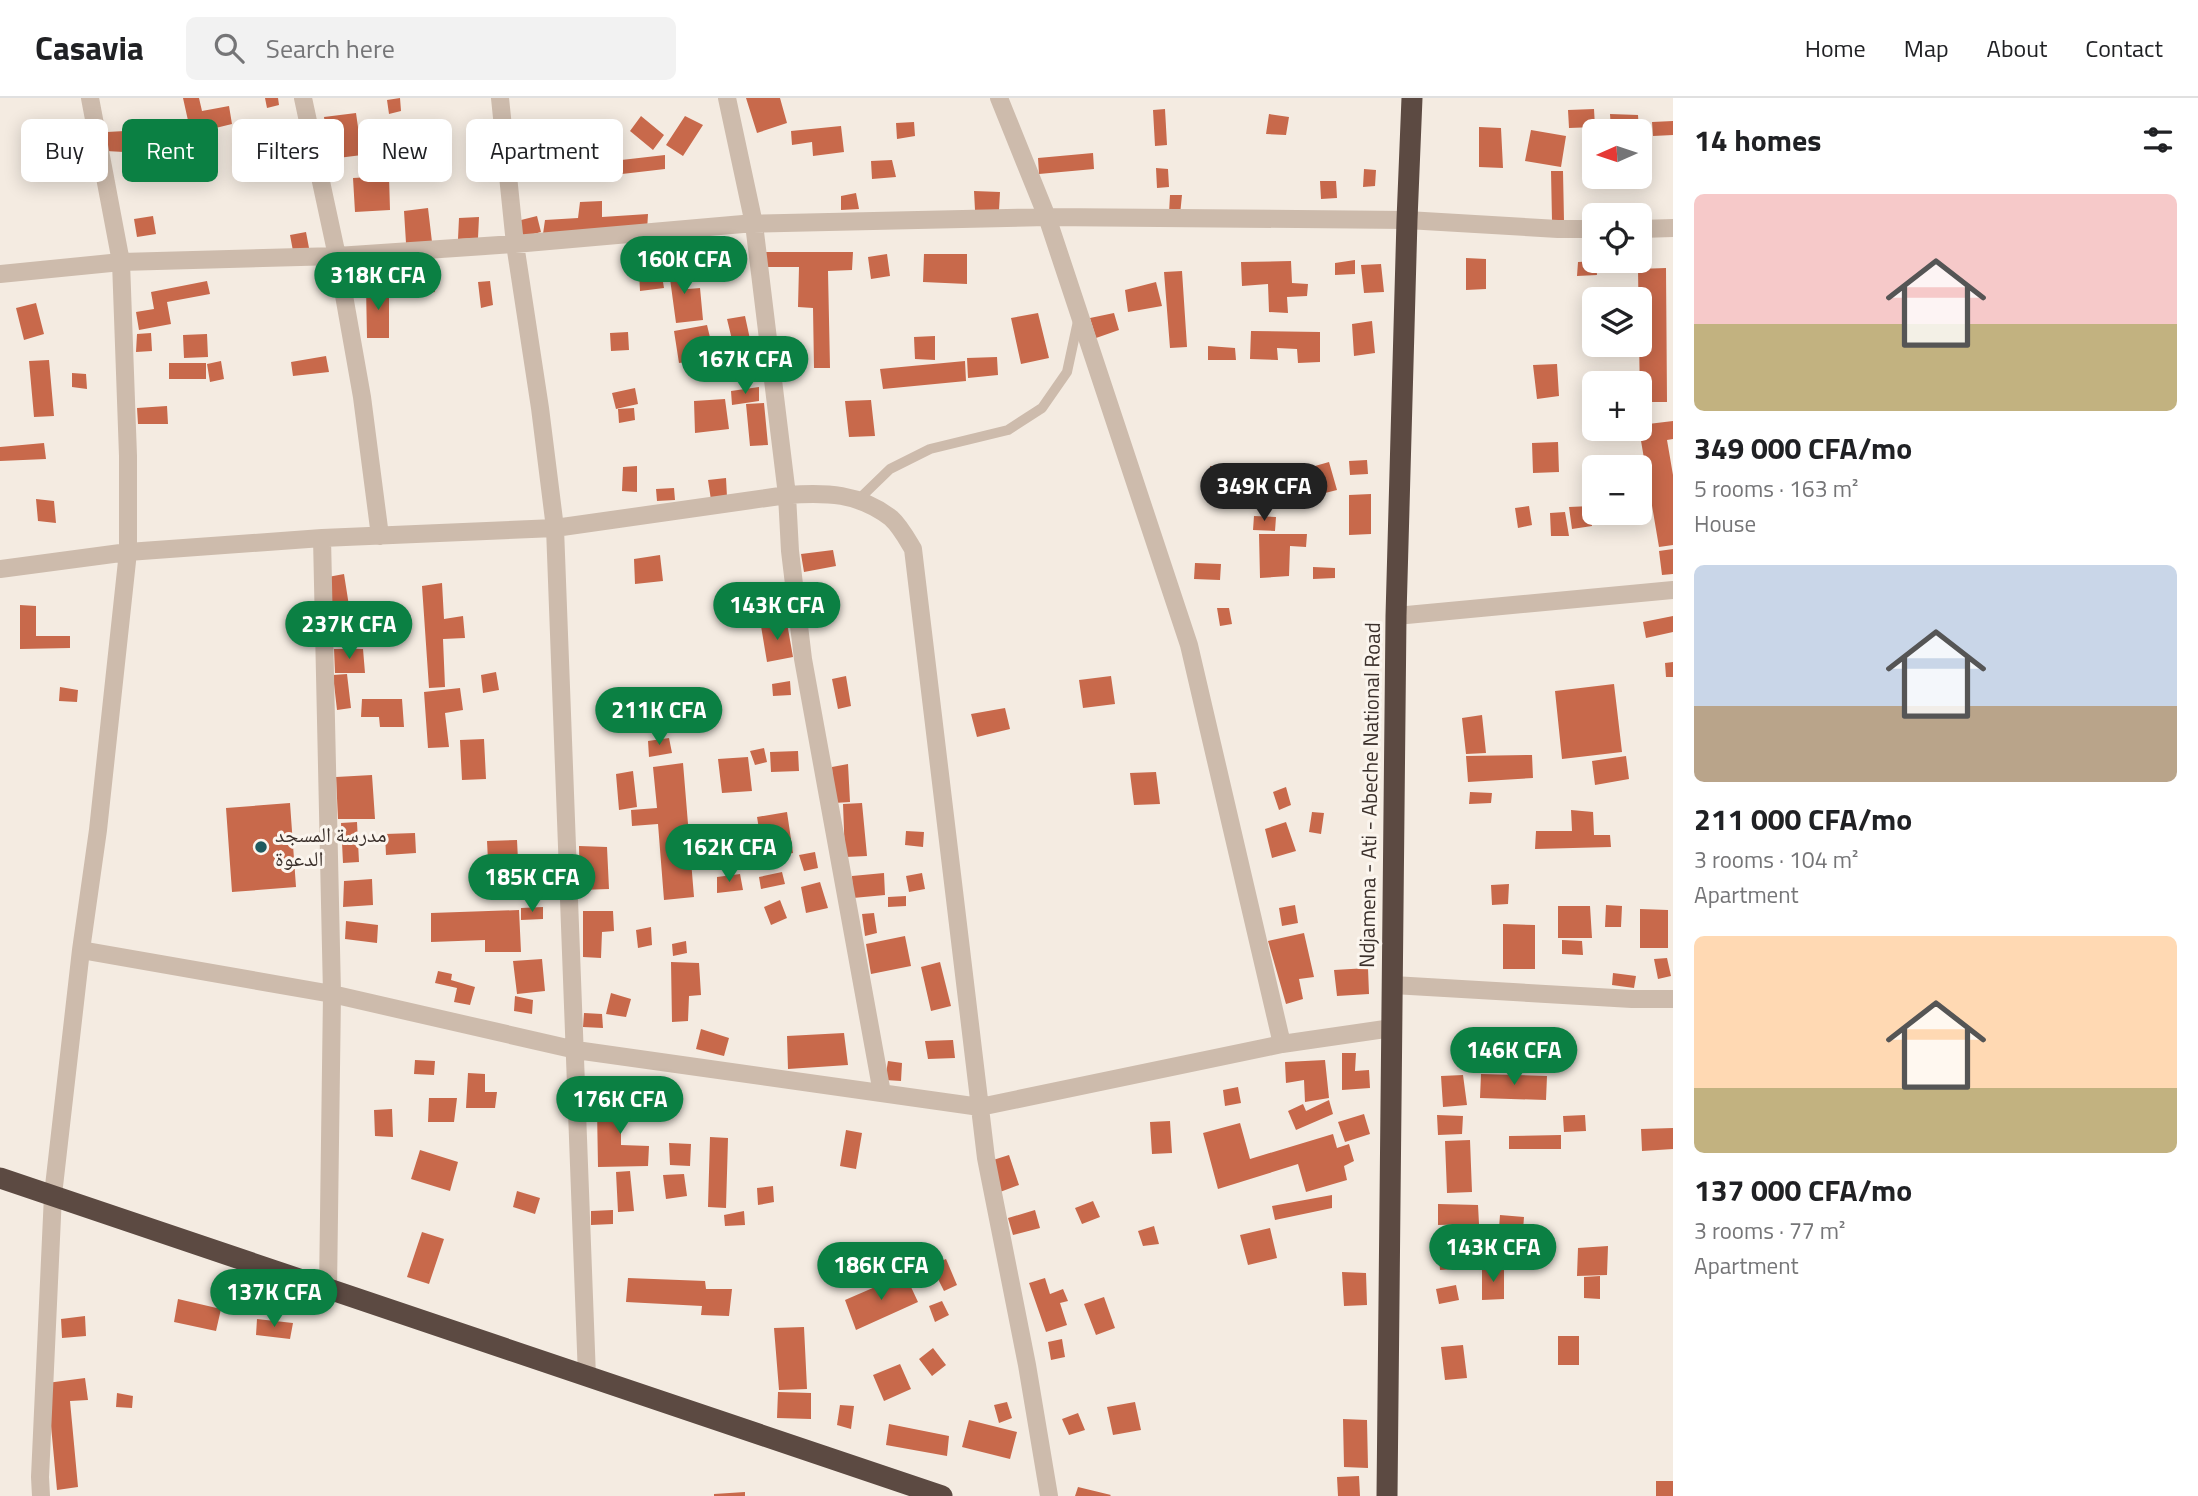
<!DOCTYPE html>
<html lang="en">
<head>
<meta charset="utf-8">
<style>
  body { margin:0; font-family:"Titillium Web","Noto Naskh Arabic",sans-serif; background:#f2f2f2; color:#202124; height:100vh; display:flex; flex-direction:column; font-size:26px; white-space:nowrap }
  * { box-sizing:border-box; margin:0 }
  p { font-size:23px; color:#757577 }
  .icon { flex:none; width:38px; height:38px; fill:none; stroke:currentColor; stroke-width:2; stroke-linecap:round; stroke-linejoin:round }
  .map { position:relative; flex:1; overflow:hidden }
  .drawer { display:flex; flex-direction:column; background:#fff; width:525px }
  .drawer>* { flex:none }
  .hud { position:absolute; left:21px; top:21px; width:665px; height:63px; display:flex; gap:14px }
  .needle { width:46px; rotate:267deg }
  .tools { position:absolute; left:1582px; top:21px; display:grid; gap:14px }
  .tools a { display:grid; place-items:center; width:70px; height:70px; border-radius:10px; background:#fff; box-shadow:0 4px 18px #0003; font-size:35px }
  .price { position:absolute; translate:-50% -60px; padding:0 16px; border-radius:24px; background:#0b8043; color:#fff; font-size:23px; line-height:46px; filter:drop-shadow(0 2px 4px #0008) }
  .price::after { content:''; position:absolute; left:50%; top:42px; width:21px; height:16px; margin-left:-10px; background:inherit; clip-path:polygon(0 0,100% 0,50% 100%) }
  .price.active { background:#222; color:#fff }
  ul { padding:0; list-style:none }
  li { display:grid; align-content:center; gap:14px; height:371px; padding:0 21px }
  li span { display:grid; place-items:center; height:217px; border-radius:10px; color:#555 }
  li>.icon { margin-inline-start:auto }
  span .icon { width:126px; height:126px; fill:#fffc; stroke-width:1 }
  li b { font-size:30px }
  h2 { display:flex; justify-content:space-between; align-items:center; height:84px; padding:0 21px; font-size:30px }
  .tag { padding:0 24px; border-radius:10px; background:#fff; box-shadow:0 4px 18px #0003; font-size:24px; line-height:63px }
  .tag.active { background:#0b8043; color:#fff }
  header { display:flex; align-items:center; gap:42px; box-sizing:border-box; height:98px; padding:0 35px; background:#fff; border-bottom:2px solid #e0e0e0 }
  header strong { font-size:33px }
  nav { display:flex; gap:38px; margin-inline-start:auto; font-size:24px }
  .search { width:490px; height:63px; background:#f2f2f2; display:flex; align-items:center; gap:18px; box-sizing:border-box; padding:0 24px; border-radius:10px; color:#757577; font-size:26px }
  main { display:flex; flex:1; min-height:0 }
  .map>svg:first-child { display:block }
</style>
</head>
<body>
<header>
<strong>Casavia</strong>
<div class="search"><svg class="icon" aria-label="search" viewBox="0 0 24 24"><circle cx="10" cy="10" r="6"/><path d="M15 15l6 6"/></svg>Search here</div>
<nav><a>Home</a><a>Map</a><a>About</a><a>Contact</a></nav>
</header>
<main>
<div class="map">
<svg width="1673" height="1398" viewBox="0 0 1673 1398">
  <rect width="100%" height="100%" fill="#f4ebe1"/>
  <path fill="#c8694b" d="M183 0H199L202 13 229 8 232 26 191 36Z
    M265 0H278L279 7 267 10Z
    M400 0 401 13 389 16 387 2Z
    M746 0H780L787 25 757 35Z
    M1165 11 1167 47 1155 48 1153 12Z
    M1594 11 1595 29 1569 30 1568 12Z
    M356 15 362 57 330 61 324 19Z
    M1269 16 1289 19 1286 37 1266 36Z
    M1610 16 1638 17 1639 33H1611Z
    M641 18 664 37 653 52 630 33Z
    M685 18 703 27 683 58 666 47Z
    M1673 23V37L1653 38 1652 24Z
    M914 24 915 38 897 41 896 25Z
    M841 28 844 54 813 58 812 44 792 47 791 33Z
    M1479 29 1501 30 1503 70 1479 69Z
    M1531 32 1566 38 1561 69 1525 63Z
    M125 33 124 54 106 53 107 34Z
    M195 38 198 52 131 65 128 49Z
    M1093 55 1094 71 1039 76 1038 60Z
    M665 57V71L596 79 595 65Z
    M892 62 896 79 872 81 871 63Z
    M1156 70 1168 71 1169 89 1157 90Z
    M1364 71 1376 72 1375 88 1363 89Z
    M1551 73H1563L1564 123H1552Z
    M389 78 390 112 355 114 353 80Z
    M1320 83H1336L1337 100 1321 101Z
    M974 93 1000 94 999 112H975Z
    M856 95 859 111 841 112V98Z
    M1170 97H1182L1180 117 1169 115Z
    M602 103V119L648 116 647 133 543 136 545 122 578 120 580 104Z
    M428 110 432 144 406 145 404 113Z
    M153 118 156 136 137 139 134 121Z
    M537 118 541 134 522 139 517 123Z
    M479 119 478 140 458 141 459 120Z
    M306 134 309 150 293 153 290 137Z
    M766 154H853L852 172 828 173 830 270H814L813 210 798 209 799 169H764Z
    M887 156 890 178 871 181 868 159Z
    M924 156H967V186L923 184Z
    M1466 160 1486 161V191L1466 192Z
    M1355 162V176L1335 177V165Z
    M1291 163 1292 185 1308 186 1307 198 1287 199 1288 215 1269 214 1268 186 1242 188 1241 164Z
    M1596 163 1597 177 1577 178 1578 164Z
    M686 165 688 191 700 190 703 222 676 225 668 166Z
    M1381 166 1384 194 1364 195 1361 167Z
    M1666 170 1667 304H1640L1638 171Z
    M661 172 664 190 640 193 639 173Z
    M1182 173 1187 249 1170 250 1164 174Z
    M432 180 435 194 415 197 414 183Z
    M207 183 210 196 167 204 171 226 139 232 136 214 154 211 151 194Z
    M490 183 493 207 481 210 478 184Z
    M1156 184 1162 208 1128 214 1125 192Z
    M366 188H389V240H367Z
    M36 205 44 236 24 242 16 210Z
    M1038 215 1049 260 1021 266 1011 220Z
    M1114 215 1119 232 1096 240 1090 220Z
    M745 218 756 269 720 277 715 260 735 254 727 221Z
    M1372 223 1375 255 1354 258 1352 226Z
    M707 227 715 260 679 265 674 233Z
    M1251 233 1320 234V264L1298 265 1297 251 1277 250 1278 262 1250 261Z
    M628 234 629 252 611 253 610 235Z
    M151 235 152 253 136 254 137 236Z
    M207 236 208 259 184 260 183 237Z
    M935 238V262L915 261 914 239Z
    M1208 248 1235 250 1236 262H1208Z
    M326 258 329 274 293 278 291 264Z
    M997 259 998 277 968 280 967 260Z
    M49 262 54 318 34 319 29 263Z
    M221 263 224 281 210 284 207 266Z
    M965 263 966 283 883 291 880 271Z
    M169 265H206V281H169Z
    M1557 266 1559 298 1537 301 1533 267Z
    M72 275 86 276 87 291 72 289Z
    M759 289V303L732 307 731 293Z
    M635 290 638 306 616 311 612 295Z
    M725 301 729 331 695 335 694 303Z
    M871 302 875 338 849 339 845 303Z
    M764 305 768 347 750 348 746 306Z
    M167 308 168 326H138L137 310Z
    M634 310 635 322 619 325 618 311Z
    M1673 323V341L1667 342 1673 377V447L1659 449 1639 331 1640 327Z
    M1558 344 1559 374 1533 375 1532 345Z
    M44 345 46 361 0 363V349Z
    M1367 362 1368 376 1350 377 1349 363Z
    M1329 364 1337 392 1301 401 1294 374Z
    M637 368V394L622 393 623 369Z
    M1210 368H1282L1281 385 1210 384Z
    M726 380 727 399 711 402 708 382Z
    M674 390 675 402 657 403 656 391Z
    M1371 396V436L1349 437V397Z
    M36 401 54 403 56 425 38 423Z
    M1529 408 1532 427 1518 430 1515 410Z
    M1591 408 1592 428 1572 431 1569 409Z
    M1565 414 1569 438H1551L1550 415Z
    M1254 418 1276 419 1275 433 1253 432Z
    M1259 436H1307L1306 449 1290 448 1289 478 1260 480Z
    M1673 451V476L1662 477 1659 453Z
    M833 452 836 468 804 474 801 456Z
    M660 457 663 483 635 486 634 461Z
    M1195 465 1221 466 1220 482 1194 481Z
    M1313 469 1335 470V480L1313 481Z
    M344 476 352 527 336 531 328 479Z
    M442 485 444 521 463 518 465 540 443 541 445 589 429 590 422 488Z
    M814 501 819 519 805 524 802 506Z
    M20 507 36 508V538H70V550L20 551Z
    M1217 510H1229L1232 526 1220 528Z
    M1673 518V534L1646 540 1643 524Z
    M787 525 793 559 767 564 761 528Z
    M334 551H363L365 575H335Z
    M1673 564V579H1666L1665 565Z
    M496 574 499 592 483 595 481 577Z
    M347 576 351 610 337 612 333 577Z
    M846 578 851 608 838 611 832 581Z
    M1111 578 1115 606 1083 610 1079 582Z
    M790 583 791 597 773 598 772 586Z
    M1614 586 1622 654 1562 661 1555 593Z
    M60 589 78 592 77 604 59 603Z
    M460 590 463 612 445 615 449 649 428 650 424 594Z
    M362 601H402L404 629H380L379 619H361Z
    M1005 610 1010 631 977 639 971 616Z
    M1482 617 1486 655 1466 656 1462 620Z
    M669 640 672 655 649 659 648 643Z
    M484 641 486 681 462 682 460 642Z
    M764 650 767 664 755 667 750 653Z
    M798 653 799 673 771 674 770 654Z
    M1532 657 1533 680 1468 684 1466 658Z
    M1626 658 1629 681 1595 687 1592 663Z
    M748 659 752 693 722 695 718 661Z
    M683 665 694 799 664 802 658 726 632 728 631 712 657 710 653 669Z
    M848 666 850 704 834 705 832 669Z
    M633 673 637 709 619 712 616 676Z
    M1156 674 1160 706 1134 707 1130 675Z
    M372 677 375 721H338L336 679Z
    M1286 689 1291 707 1279 712 1273 694Z
    M1470 694 1492 695 1491 705 1469 706Z
    M290 705 296 789 232 794 226 710Z
    M862 705 867 758 845 759 843 706Z
    M1571 712 1593 714 1594 737H1610L1611 749 1535 751 1536 733H1572Z
    M787 714 793 755 764 761 757 719Z
    M1312 714 1324 715 1321 736 1309 734Z
    M357 724 359 764 343 765 341 725Z
    M1286 724 1296 753 1272 760 1265 731Z
    M906 733 924 734 923 749 905 747Z
    M415 735 416 755 386 757 385 736Z
    M517 742 518 762 488 763 487 743Z
    M579 748 607 749 609 791 580 792Z
    M815 754 818 770 804 773 799 757Z
    M782 774 785 786 761 791 759 779Z
    M884 775 885 797 853 800 852 778Z
    M922 775 925 791 909 794 906 778Z
    M740 776 743 792 717 795V779Z
    M372 781 373 807 343 809 344 783Z
    M820 784 828 810 806 815 801 789Z
    M1509 786 1508 806 1492 807 1491 787Z
    M906 798V808L888 809V799Z
    M780 802 787 820 771 827 764 809Z
    M1295 807 1298 825 1282 828 1279 810Z
    M1606 807 1622 808 1621 829H1605Z
    M1558 808H1590L1592 840H1558Z
    M543 809V821L521 822V810Z
    M1640 811 1668 812V850H1640Z
    M519 812 521 854H485V842L431 844V815Z
    M583 813H613L614 833 602 834 601 860 583 859Z
    M874 815 877 835 865 838 862 816Z
    M346 823 378 827 377 845 345 841Z
    M1503 826 1535 827V871H1503Z
    M651 829 652 847 638 850 636 832Z
    M1304 835 1314 879 1299 881 1303 901 1286 906 1268 843Z
    M905 838 911 868 871 876 866 846Z
    M1562 842 1582 843 1583 857 1562 856Z
    M686 843 687 855 673 858 672 846Z
    M1667 860 1671 878 1658 881 1654 861Z
    M542 861 545 893 517 896 513 863Z
    M671 864 699 865 701 897 689 898 688 923 672 924Z
    M940 864 951 908 931 913 921 869Z
    M1368 870 1369 896 1337 898 1334 872Z
    M438 873 452 876 451 882 475 889 470 907 454 904 457 890 435 885Z
    M1613 875 1636 878 1634 890 1612 887Z
    M611 895 631 901 626 919 606 916Z
    M515 898 533 902 532 916 514 913Z
    M584 915 602 916 603 930 583 929Z
    M701 931 729 940 724 958 696 951Z
    M844 935 848 967 788 971 787 938Z
    M1565 937 1568 969 1526 973 1522 941Z
    M953 942 955 960 928 961 925 943Z
    M1342 955H1356L1355 973 1369 972 1370 990 1342 992Z
    M415 962 435 963 434 977 414 976Z
    M1325 962 1329 1000 1305 1004 1304 982 1286 985 1285 964Z
    M888 963 902 965 901 983 885 982Z
    M468 975 485 976V994H497L495 1010H466Z
    M1481 976 1547 978 1546 1002 1480 1000Z
    M1463 977 1467 1007 1443 1009 1441 978Z
    M1238 989 1241 1005 1225 1008 1223 992Z
    M616 998H644L645 1016 621 1015V1047L649 1048 648 1068 598 1069 597 1011H617Z
    M429 1000H457L454 1024H428Z
    M1329 1002 1333 1016 1296 1032 1288 1013 1303 1006 1306 1013Z
    M392 1011 393 1039 375 1038 374 1012Z
    M1364 1016 1370 1036 1345 1044 1338 1024Z
    M1437 1017 1463 1018 1462 1036 1438 1037Z
    M1585 1017 1586 1033 1564 1034 1563 1018Z
    M1170 1023 1172 1055 1152 1056 1150 1024Z
    M1240 1025 1250 1061 1333 1036 1337 1050 1349 1046 1354 1063 1344 1068 1347 1082 1306 1094 1298 1066 1218 1091 1203 1035Z
    M1673 1030V1051L1642 1053 1641 1031Z
    M846 1032 862 1035 856 1071 840 1068Z
    M1561 1037V1051H1509V1038Z
    M710 1039 728 1040 726 1110 708 1109Z
    M1470 1042 1472 1094 1447 1095 1445 1043Z
    M669 1045 691 1046 690 1068 670 1067Z
    M420 1052 458 1064 450 1093 411 1081Z
    M1009 1057 1019 1087 1000 1094 990 1063Z
    M630 1073 634 1113 618 1114 616 1074Z
    M684 1076 687 1098 666 1101 663 1077Z
    M773 1088 774 1104 758 1107 757 1090Z
    M517 1093 540 1100 535 1116 513 1109Z
    M1332 1097V1110L1275 1122 1272 1108Z
    M1093 1103 1100 1119 1082 1126 1075 1110Z
    M1438 1106 1478 1107 1479 1126 1438 1127Z
    M613 1112V1126L591 1127V1113Z
    M1035 1112 1040 1130 1013 1137 1008 1120Z
    M744 1113 745 1127 725 1128 724 1117Z
    M1500 1117 1524 1119 1523 1132 1499 1130Z
    M1154 1128 1159 1146 1143 1148 1138 1133Z
    M1270 1130 1277 1160 1248 1167 1240 1137Z
    M422 1134 444 1141 429 1186 407 1179Z
    M1456 1146 1458 1171 1440 1172 1438 1147Z
    M1608 1148 1607 1177 1577 1178 1578 1150Z
    M946 1161 957 1187 944 1193 937 1179 914 1189 907 1177Z
    M1504 1169V1201L1482 1202V1170Z
    M1342 1174 1366 1175 1367 1207 1344 1208Z
    M905 1176 918 1204 856 1232 845 1202Z
    M1600 1178V1201L1584 1200V1179Z
    M628 1180 705 1183 706 1191H732L729 1218 701 1217 702 1208 626 1204Z
    M1045 1180 1050 1196 1063 1191 1068 1203 1060 1205 1067 1227 1046 1234 1029 1185Z
    M1456 1187 1459 1202 1439 1206 1436 1191Z
    M1104 1199 1115 1230 1096 1237 1084 1206Z
    M178 1201 221 1211 216 1233 174 1224Z
    M942 1203 949 1217 935 1224 929 1208Z
    M85 1218 86 1238 62 1240 61 1221Z
    M257 1221 293 1225 290 1241 256 1237Z
    M804 1229 807 1291 779 1292 774 1230Z
    M1558 1238H1579V1267H1558Z
    M1062 1241 1065 1259 1051 1262 1048 1244Z
    M1463 1247 1467 1280 1445 1282 1441 1249Z
    M933 1250 946 1267 932 1278 919 1261Z
    M900 1266 911 1291 884 1303 873 1277Z
    M85 1280 88 1302 70 1303 78 1389 57 1392 47 1285Z
    M778 1294 811 1295V1321L777 1320Z
    M117 1295 133 1298 132 1310 116 1309Z
    M1007 1304 1012 1320 999 1325 994 1307Z
    M1135 1304 1141 1332 1113 1337 1107 1309Z
    M840 1307 854 1308 851 1331 837 1327Z
    M1078 1315 1085 1332 1069 1337 1062 1321Z
    M1343 1321 1367 1322 1368 1370 1344 1369Z
    M969 1322 1017 1334 1010 1361 962 1349Z
    M889 1326 949 1338 947 1358 886 1347Z
    M1359 1378 1360 1398H1338L1337 1379Z
    M1656 1383H1673V1398H1656Z
    M1078 1389 1111 1397 1110 1398H1075Z
    M745 1394V1398H714V1396Z"/>
  <g fill="none" stroke-linecap="round" stroke-linejoin="round">
    <path stroke="#cdbbac" stroke-width="10" d="M859 401 890 371 930 351 1008 332 1042 310 1067 274 1078 223"/>
    <path stroke="#cdbbac" stroke-width="18" d="M303 0 337 158 362 299 380 438
      M500 0 515 146 540 310 555 430 587 1279
      M727 0 754 126 787 397 790 453 803 561 882 995
      M999 0 1047 119 1189 547 1282 946
      M1640 131 1673 130
      M0 176 121 164 337 158 515 146 743 126 1047 119 1407 122 1558 131H1594
      M322 440 332 896 328 1192
      M0 471 128 454 322 440 555 430 787 397C826 394 859 395 891 420 900 428 907 441 913 451L986 1060 1027 1267 1049 1398
      M1396 518 1673 492
      M81 852 332 896 576 952 980 1009 1282 946 1392 930
      M1393 887 1632 901H1673
      M41 1398 40 1379 53 1097 81 852 98 732 128 454V358L121 164 90 0"/>
    <path stroke="#5c4a42" stroke-width="21" d="M0 1080 942 1398
      M1387 1398 1396 518 1407 122 1412 0"/>
  </g>
  <circle fill="#1f5a5e" stroke="#fbf5ee" stroke-width="2.5" cx="261" cy="749" r="7"/>
  <g text-anchor="middle" stroke-width="6" stroke-linejoin="round" paint-order="stroke">
    <g font-size="21" fill="#3b302b" stroke="#fbf5ee">
      <text transform="translate(1370 697) rotate(-89)" y="7">Ndjamena - Ati - Abeche National Road</text>
    </g>
    <g font-size="21" fill="#3b302b" stroke="#fbf5ee" text-anchor="start">
      <text x="275" y="744">مدرسة المسجد<tspan x="275" dy="24">الدعوة</tspan></text>
    </g>
  </g>
</svg>
<div class="tools">
<a><svg class="needle" viewBox="-14 -14 28 28"><path d="M0-13l5 13h-10z" fill="#e53935"/><path d="M0 13l5-13h-10z" fill="#757577"/></svg></a>
<a><svg class="icon" aria-label="locate" viewBox="0 0 24 24"><circle cx="12" cy="12" r="6"/><path d="M12 2v4M12 18v4M2 12h4M18 12h4"/></svg></a>
<a><svg class="icon" aria-label="layers" viewBox="0 0 24 24"><path d="M12 4l9 5-9 5-9-5zM3 14l9 5 9-5"/></svg></a>
<a>+</a>
<a>−</a>
</div>
<b class="price" style="left:684px;top:198px">160K CFA</b>
<b class="price" style="left:378px;top:214px">318K CFA</b>
<b class="price" style="left:745px;top:298px">167K CFA</b>
<b class="price active" style="left:1264px;top:425px">349K CFA</b>
<b class="price" style="left:777px;top:544px">143K CFA</b>
<b class="price" style="left:349px;top:563px">237K CFA</b>
<b class="price" style="left:659px;top:649px">211K CFA</b>
<b class="price" style="left:729px;top:786px">162K CFA</b>
<b class="price" style="left:532px;top:816px">185K CFA</b>
<b class="price" style="left:1514px;top:989px">146K CFA</b>
<b class="price" style="left:620px;top:1038px">176K CFA</b>
<b class="price" style="left:1493px;top:1186px">143K CFA</b>
<b class="price" style="left:881px;top:1204px">186K CFA</b>
<b class="price" style="left:274px;top:1231px">137K CFA</b>
<div class="hud">
<a class="tag">Buy</a>
<a class="tag active">Rent</a>
<a class="tag">Filters</a>
<a class="tag">New</a>
<a class="tag">Apartment</a>
</div>
</div>
<section class="drawer">
<h2>14 homes<svg class="icon" aria-label="filters" viewBox="0 0 24 24"><path d="M4 7h16M4 17h16"/><circle cx="9" cy="7" r="2"/><circle cx="15" cy="17" r="2"/></svg></h2>
<ul>
<li><span style="background:linear-gradient(#f6c9c9 60%,#c2b280 0)"><svg class="icon" aria-label="home" viewBox="0 0 24 24"><path d="M3 11l9-7 9 7M6 9v11h12V9"/></svg></span><div><b>349 000 CFA/mo</b><p>5 rooms · 163 m²</p><p>House</p></div></li>
<li><span style="background:linear-gradient(#c9d6e8 65%,#b9a48a 0)"><svg class="icon" aria-label="home" viewBox="0 0 24 24"><path d="M3 11l9-7 9 7M6 9v11h12V9"/></svg></span><div><b>211 000 CFA/mo</b><p>3 rooms · 104 m²</p><p>Apartment</p></div></li>
<li><span style="background:linear-gradient(#ffd9b3 70%,#c2b280 0)"><svg class="icon" aria-label="home" viewBox="0 0 24 24"><path d="M3 11l9-7 9 7M6 9v11h12V9"/></svg></span><div><b>137 000 CFA/mo</b><p>3 rooms · 77 m²</p><p>Apartment</p></div></li>
</ul>
</section>
</main>
</body>
</html>
